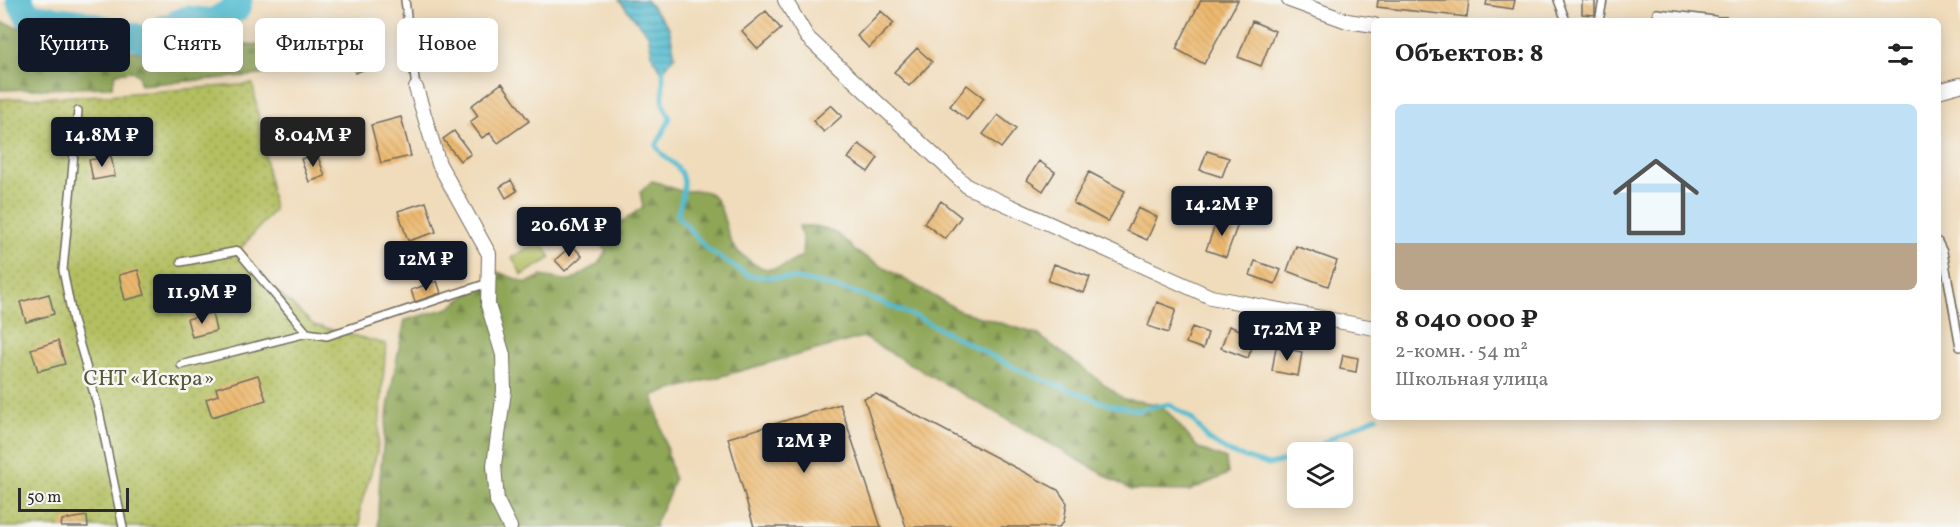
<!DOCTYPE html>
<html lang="ru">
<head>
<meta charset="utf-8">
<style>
  body { margin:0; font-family:Vollkorn,serif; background:#f2f2f2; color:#222; height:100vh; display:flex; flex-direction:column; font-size:22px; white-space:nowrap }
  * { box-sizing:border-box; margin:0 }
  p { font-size:20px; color:#767676 }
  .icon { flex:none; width:33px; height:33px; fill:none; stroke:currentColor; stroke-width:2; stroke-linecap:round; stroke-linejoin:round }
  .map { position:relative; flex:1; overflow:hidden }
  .details { position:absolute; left:1371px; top:18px; width:570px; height:402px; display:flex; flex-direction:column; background:#fff; border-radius:9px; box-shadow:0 3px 15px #0003 }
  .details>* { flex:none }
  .banner { position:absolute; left:18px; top:18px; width:570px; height:54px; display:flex; gap:12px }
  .controls { position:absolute; left:1287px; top:442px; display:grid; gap:12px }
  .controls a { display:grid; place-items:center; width:66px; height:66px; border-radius:9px; background:#fff; box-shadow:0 3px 15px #0003; font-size:30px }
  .scale { position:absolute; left:18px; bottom:15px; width:111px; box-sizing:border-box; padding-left:6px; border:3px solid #2b2b2b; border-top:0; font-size:16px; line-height:21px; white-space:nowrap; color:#2b2b2b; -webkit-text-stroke:4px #f6f6f2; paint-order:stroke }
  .price { position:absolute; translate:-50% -51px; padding:0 14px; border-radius:6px; background:#111827; color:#fff; font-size:20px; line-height:39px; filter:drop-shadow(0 2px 3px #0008) }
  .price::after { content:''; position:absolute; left:50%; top:36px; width:18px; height:14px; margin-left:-9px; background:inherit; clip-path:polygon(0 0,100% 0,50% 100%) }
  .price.selected { background:#222; color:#fff }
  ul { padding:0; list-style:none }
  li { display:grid; align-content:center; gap:12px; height:318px; padding:0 24px }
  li+li { border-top:2px solid #e0e0e0 }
  li span { display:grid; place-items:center; height:186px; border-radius:9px; color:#555 }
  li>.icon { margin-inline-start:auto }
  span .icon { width:108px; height:108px; fill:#fffc; stroke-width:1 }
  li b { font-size:26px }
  h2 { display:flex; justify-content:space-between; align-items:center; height:72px; padding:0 24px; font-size:26px }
  .pill { padding:0 21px; border-radius:9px; background:#fff; box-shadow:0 3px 15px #0003; font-size:21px; line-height:54px }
  .pill.selected { background:#111827; color:#fff }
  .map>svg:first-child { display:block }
</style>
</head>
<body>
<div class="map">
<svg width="1960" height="527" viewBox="0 0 1960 527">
  <defs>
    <pattern id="forest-firs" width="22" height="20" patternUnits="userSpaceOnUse" patternTransform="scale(1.5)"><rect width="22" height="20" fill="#8ea657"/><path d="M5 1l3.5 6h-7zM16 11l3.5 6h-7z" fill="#748748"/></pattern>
    <pattern id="garden-dots" width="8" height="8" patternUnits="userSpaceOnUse" patternTransform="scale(1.5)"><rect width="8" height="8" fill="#b3bf61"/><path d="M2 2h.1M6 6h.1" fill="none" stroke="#929b50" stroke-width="1.8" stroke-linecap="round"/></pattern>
    <pattern id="water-rules" width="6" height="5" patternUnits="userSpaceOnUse" patternTransform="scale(1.5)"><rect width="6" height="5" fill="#53bcd0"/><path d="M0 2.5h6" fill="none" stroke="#4599a9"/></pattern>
    <pattern id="building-back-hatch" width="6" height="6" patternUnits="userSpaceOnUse" patternTransform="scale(1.5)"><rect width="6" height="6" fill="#edb970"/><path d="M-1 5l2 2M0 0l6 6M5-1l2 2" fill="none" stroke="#cb9f61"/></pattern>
  </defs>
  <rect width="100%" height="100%" fill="#f6f6f2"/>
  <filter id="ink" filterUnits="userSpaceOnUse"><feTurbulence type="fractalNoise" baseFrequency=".0167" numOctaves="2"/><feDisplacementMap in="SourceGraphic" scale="12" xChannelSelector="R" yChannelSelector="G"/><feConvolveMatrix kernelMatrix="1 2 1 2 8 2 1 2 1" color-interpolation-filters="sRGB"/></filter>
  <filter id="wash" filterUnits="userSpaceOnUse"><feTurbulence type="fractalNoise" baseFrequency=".008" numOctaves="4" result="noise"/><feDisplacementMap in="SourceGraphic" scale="24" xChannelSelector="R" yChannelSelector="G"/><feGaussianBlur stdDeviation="1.35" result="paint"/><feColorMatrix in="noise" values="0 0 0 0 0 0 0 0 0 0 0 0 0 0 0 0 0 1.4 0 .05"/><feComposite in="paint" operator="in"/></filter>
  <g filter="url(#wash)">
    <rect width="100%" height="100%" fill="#f0dcbb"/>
    <path fill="#b3bf61" stroke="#6f7546" stroke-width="1.5" d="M541 241 551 258 522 275 512 257Z"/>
    <path fill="url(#forest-firs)" stroke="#5c6841" stroke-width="1.5" d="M0 22 37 32 100 41 131 51 147 52 190 35 223 36 237 44 269 45 276 71 260 75 140 85 139 76 132 71 116 73 112 87 0 90Z
      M652 181C663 183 673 190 682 191 691 192 700 188 709 193 725 202 724 232 734 247 738 253 745 257 751 262 769 275 785 267 802 256L803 241 799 226C824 224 840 232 855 251L960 311 1037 334 1124 399 1157 404 1169 413 1198 448 1226 459 1228 474 1189 491 1131 490 863 337 653 395 674 479 669 495 655 523 656 527H378C378 458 390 387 405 320L449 308 498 272 527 283 541 276 571 281 598 264 606 251 598 238 643 207 640 192Z"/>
    <path fill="url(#garden-dots)" stroke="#6f7546" stroke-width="1.5" d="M253 84 274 210 236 254 314 325 386 344 377 453 360 508V527H0V99L106 95Z"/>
    <path fill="url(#water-rules)" stroke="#3f747e" stroke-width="1.5" d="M619 0H646L669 27 675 56 662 72 653 58 648 34Z"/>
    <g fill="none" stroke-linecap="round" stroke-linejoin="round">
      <path stroke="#53bcd0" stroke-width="4.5" d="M663 66V104L670 118 656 146C665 160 668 157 677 167 689 180 682 200 677 215L707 249 749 276 800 279 861 294 919 318 1023 372 1107 404 1137 410 1169 404 1192 419 1209 440 1231 453 1269 465 1298 457
        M1309 453 1338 434 1377 417"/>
      <path stroke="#53bcd0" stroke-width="27" d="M19 0 28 16 82 23 153 41 164 29 187 19 212 22 237 8 239 0"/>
    </g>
    <g id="blocks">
      <path fill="url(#building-back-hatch)" d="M1201 0H1238L1204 64 1176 49Z
        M1378 0H1469L1467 17 1377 7Z
        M1487 0H1515L1513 9 1486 5Z
        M1582 0 1595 1V15L1582 14Z
        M766 11 781 29 758 49 742 31Z
        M881 11 894 23 869 48 857 36Z
        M1252 21 1275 31 1261 66 1238 57Z
        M372 30 384 62 355 73 347 49 355 46 352 37Z
        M917 48 932 62 909 86 894 72Z
        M502 83 529 121 498 143 490 133 482 138 470 122 478 116 471 106Z
        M967 85 984 98 967 120 950 106Z
        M831 105 842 116 824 132 813 121Z
        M998 115 1016 129 1001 148 983 134Z
        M401 117 411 156 381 163 371 125Z
        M454 131 471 154 460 161 443 139Z
        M859 144 878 158 868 172 848 158Z
        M1207 151 1229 158 1222 177 1200 170Z
        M317 154 325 176 309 182 301 159Z
        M111 156 115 176 93 180 89 160Z
        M1039 161 1055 172 1043 191 1027 180Z
        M1089 172 1125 191 1108 222 1073 203Z
        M511 180 517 191 506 198 500 187Z
        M941 201 961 217 945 239 924 223Z
        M426 202 436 232 408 241 398 211Z
        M1138 208 1157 217 1147 240 1127 231Z
        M1218 217 1238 224 1226 257 1206 250Z
        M572 245 582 256 565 271 555 260Z
        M1296 246 1337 261 1328 286 1287 271Z
        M1255 261 1281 270 1275 284 1250 275Z
        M1054 264 1090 277 1084 293 1048 281Z
        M138 270 145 295 125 300 119 275Z
        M437 281 441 293 415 302 411 290Z
        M49 294 54 314 26 322 20 302Z
        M1157 302 1176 309 1168 333 1148 326Z
        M212 313 216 331 192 337 187 319Z
        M1229 326 1256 336 1248 358 1221 348Z
        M1192 327 1208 333 1203 349 1186 343Z
        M58 341 65 364 38 371 31 349Z
        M1276 347 1302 352 1298 376 1272 371Z
        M1343 355 1358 358 1356 372 1340 369Z
        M258 375 266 400 212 417 206 399 218 395 216 388Z
        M876 394 1058 490 1067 503 1064 521 1059 527H906L864 398Z
        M840 404 881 527H754L728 438Z
        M87 516 88 527H61L62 520Z"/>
    </g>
  </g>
  <g filter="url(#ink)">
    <use href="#blocks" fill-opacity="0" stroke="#70695d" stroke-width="1.5"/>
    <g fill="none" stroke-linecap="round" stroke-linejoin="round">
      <g stroke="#70695d" stroke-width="10">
        <path id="lane" d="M405 0 416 88
          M1558 0 1566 21
          M1657 13 1714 20
          M1599 21 1603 0
          M1714 21H1725
          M78 111 63 270 73 321 99 411 123 527
          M1938 242 1943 252 1960 347
          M181 262 238 251 307 333
          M181 365 307 333 327 336 488 283"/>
      </g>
      <g stroke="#70695d" stroke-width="16">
        <path id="street" d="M785 0 807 37 968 187 1211 297 1374 328
          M1289 0 1347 21 1374 25
          M416 88 439 164 489 254 488 305 503 355 504 391 494 465 497 501 510 527
          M1938 91 1960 85"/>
      </g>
      <use href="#lane" stroke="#fff" stroke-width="7"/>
      <use href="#street" stroke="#fff" stroke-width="14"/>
    </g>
  </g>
  <g text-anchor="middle" stroke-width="5" stroke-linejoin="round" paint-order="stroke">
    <g font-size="22" fill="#54573b" stroke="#f6f6f2">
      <text x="149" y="385">СНТ «Искра»</text>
    </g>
  </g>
</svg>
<div class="controls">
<a><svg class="icon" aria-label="layers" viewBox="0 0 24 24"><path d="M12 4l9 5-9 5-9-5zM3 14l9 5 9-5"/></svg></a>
</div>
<div class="scale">50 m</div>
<b class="price" style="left:102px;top:168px">14.8M ₽</b>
<b class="price selected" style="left:313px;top:168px">8.04M ₽</b>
<b class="price" style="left:1222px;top:237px">14.2M ₽</b>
<b class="price" style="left:569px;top:258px">20.6M ₽</b>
<b class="price" style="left:426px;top:292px">12M ₽</b>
<b class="price" style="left:202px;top:325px">11.9M ₽</b>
<b class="price" style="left:1287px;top:362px">17.2M ₽</b>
<b class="price" style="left:804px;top:474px">12M ₽</b>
<div class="banner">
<a class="pill selected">Купить</a>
<a class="pill">Снять</a>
<a class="pill">Фильтры</a>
<a class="pill">Новое</a>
</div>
<section class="details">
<h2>Объектов: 8<svg class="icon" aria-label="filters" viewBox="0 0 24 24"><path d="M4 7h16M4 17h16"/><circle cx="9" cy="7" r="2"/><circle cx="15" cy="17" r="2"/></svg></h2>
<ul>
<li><span style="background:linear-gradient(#bfe0f5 75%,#b9a48a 0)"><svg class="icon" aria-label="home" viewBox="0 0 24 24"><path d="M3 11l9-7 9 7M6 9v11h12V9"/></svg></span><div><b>8 040 000 ₽</b><p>2-комн. · 54 m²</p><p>Школьная улица</p></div></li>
</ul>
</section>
</div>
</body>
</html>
